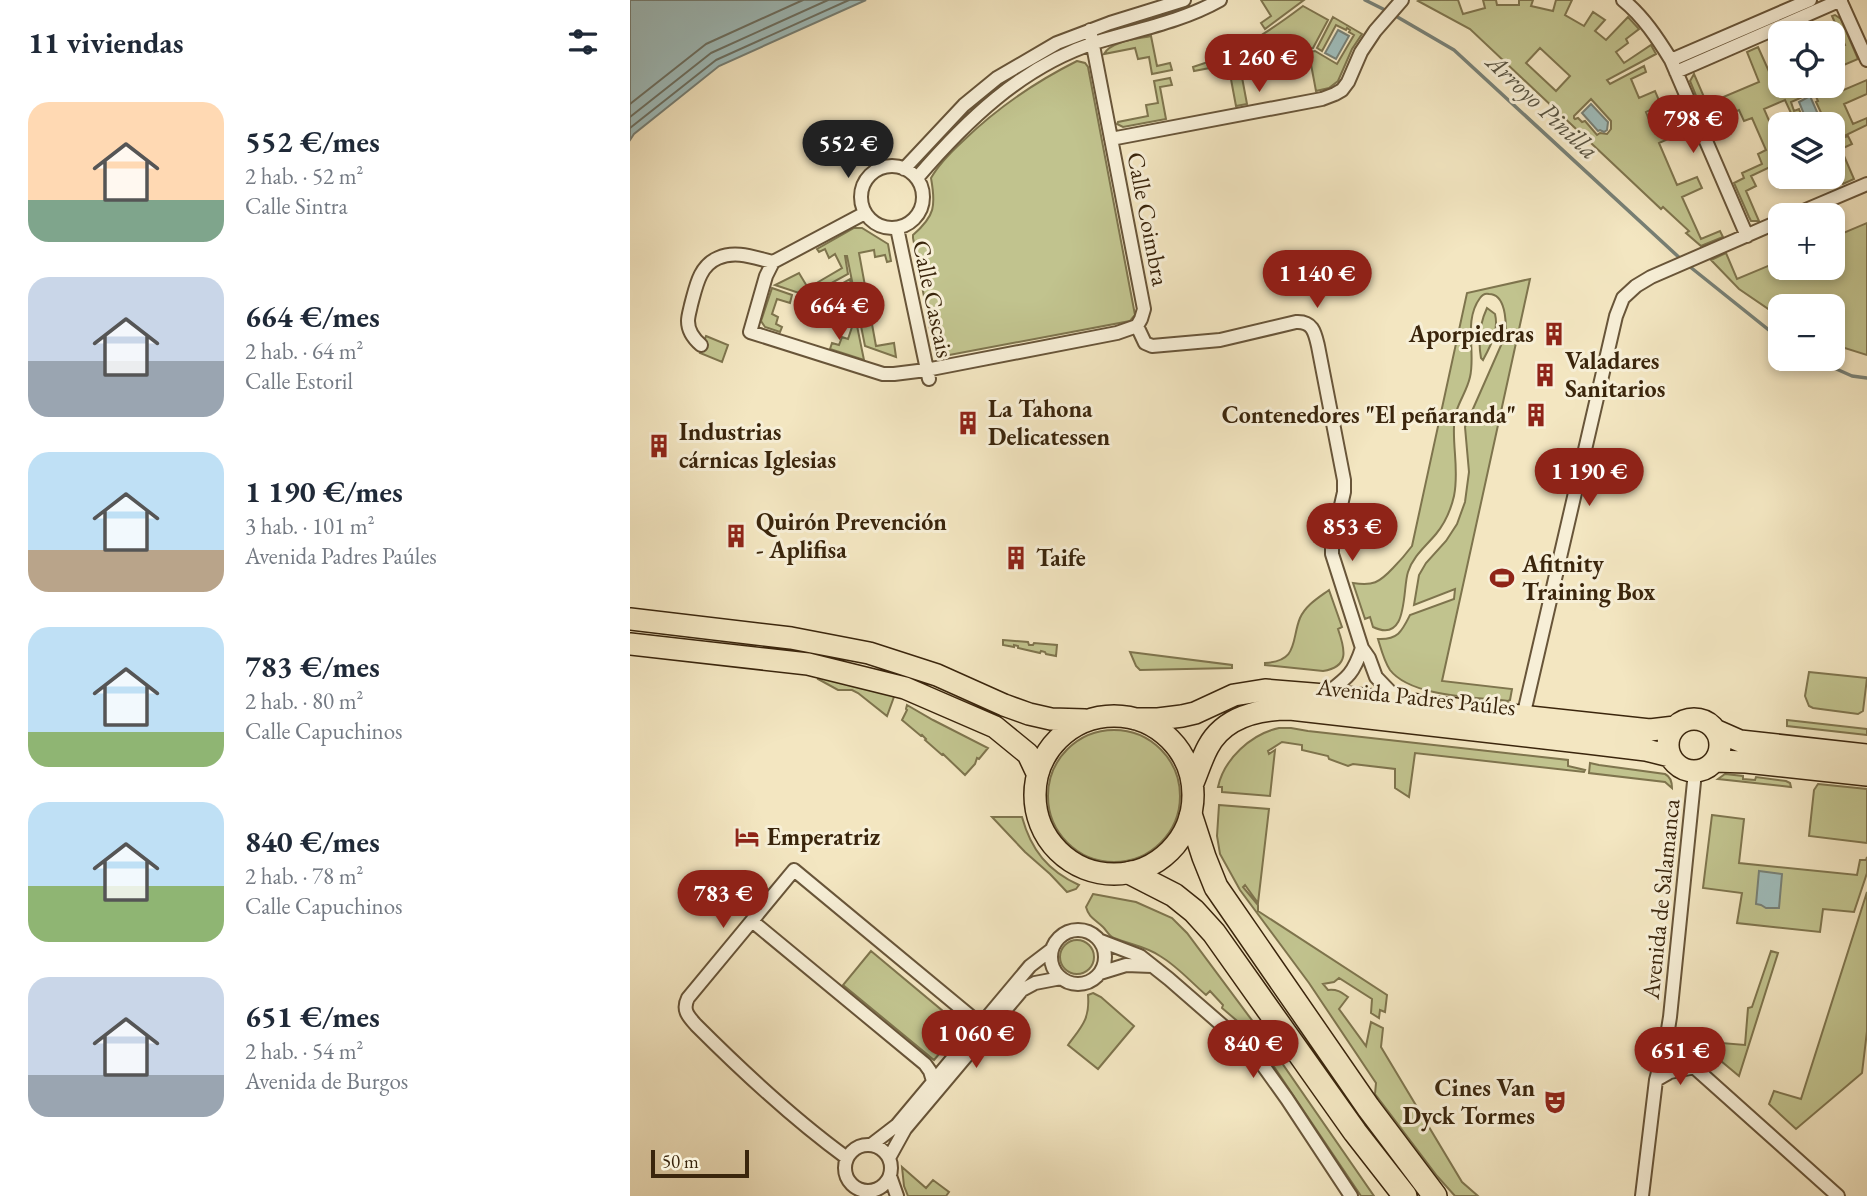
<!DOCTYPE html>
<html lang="es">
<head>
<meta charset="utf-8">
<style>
  body { margin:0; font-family:"EB Garamond",serif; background:#f2f2f3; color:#1f2937; height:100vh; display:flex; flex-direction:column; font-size:26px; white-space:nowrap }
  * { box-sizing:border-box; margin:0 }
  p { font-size:23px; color:#747a83 }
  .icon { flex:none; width:38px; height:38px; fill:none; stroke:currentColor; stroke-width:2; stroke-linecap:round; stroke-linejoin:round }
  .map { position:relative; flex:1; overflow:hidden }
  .sheet { display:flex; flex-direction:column; background:#fff; width:630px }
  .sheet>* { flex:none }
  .tools { position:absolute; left:1138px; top:21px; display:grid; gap:14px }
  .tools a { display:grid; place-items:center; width:77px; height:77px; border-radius:14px; background:#fff; box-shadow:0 4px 10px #0003; font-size:35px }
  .scale { position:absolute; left:21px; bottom:18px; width:98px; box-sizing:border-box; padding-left:7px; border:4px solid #3a250c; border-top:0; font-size:19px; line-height:24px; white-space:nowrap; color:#3a250c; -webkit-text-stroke:5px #f7efd7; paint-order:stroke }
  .price { position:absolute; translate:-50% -60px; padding:0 16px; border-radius:24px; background:#8f2418; color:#fff; font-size:23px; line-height:46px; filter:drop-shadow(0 2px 4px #0008) }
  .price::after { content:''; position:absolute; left:50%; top:42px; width:21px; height:16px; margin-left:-10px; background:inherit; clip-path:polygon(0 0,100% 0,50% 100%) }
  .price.current { background:#222; color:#fff }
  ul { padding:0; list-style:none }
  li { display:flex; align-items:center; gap:21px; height:175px; padding:0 28px }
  li span { display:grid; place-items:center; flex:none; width:196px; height:140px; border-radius:21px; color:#555 }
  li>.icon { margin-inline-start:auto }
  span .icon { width:84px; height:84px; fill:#fffc; stroke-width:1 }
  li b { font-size:30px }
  h2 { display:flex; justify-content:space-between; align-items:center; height:84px; padding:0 28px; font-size:30px }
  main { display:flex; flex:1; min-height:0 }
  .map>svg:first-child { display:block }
</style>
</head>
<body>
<main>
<section class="sheet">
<h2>11 viviendas<svg class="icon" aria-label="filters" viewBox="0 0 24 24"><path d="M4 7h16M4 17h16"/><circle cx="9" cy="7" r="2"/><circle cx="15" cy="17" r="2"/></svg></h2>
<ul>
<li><span style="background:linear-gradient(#ffd9b3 70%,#7fa58c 0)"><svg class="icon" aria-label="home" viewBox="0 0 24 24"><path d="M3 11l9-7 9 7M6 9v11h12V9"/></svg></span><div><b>552 €/mes</b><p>2 hab. · 52 m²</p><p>Calle Sintra</p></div></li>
<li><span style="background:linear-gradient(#c9d6e8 60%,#9aa5b1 0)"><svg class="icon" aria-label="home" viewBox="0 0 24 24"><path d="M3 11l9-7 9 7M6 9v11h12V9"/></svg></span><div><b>664 €/mes</b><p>2 hab. · 64 m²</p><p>Calle Estoril</p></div></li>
<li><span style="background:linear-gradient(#bfe0f5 70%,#b9a48a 0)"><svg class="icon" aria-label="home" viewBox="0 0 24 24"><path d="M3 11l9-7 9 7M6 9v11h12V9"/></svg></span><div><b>1 190 €/mes</b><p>3 hab. · 101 m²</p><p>Avenida Padres Paúles</p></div></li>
<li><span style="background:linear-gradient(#bfe0f5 75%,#8fb573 0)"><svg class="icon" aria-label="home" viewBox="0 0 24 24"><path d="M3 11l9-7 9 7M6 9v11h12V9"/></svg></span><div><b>783 €/mes</b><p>2 hab. · 80 m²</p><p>Calle Capuchinos</p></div></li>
<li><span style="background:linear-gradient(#bfe0f5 60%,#8fb573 0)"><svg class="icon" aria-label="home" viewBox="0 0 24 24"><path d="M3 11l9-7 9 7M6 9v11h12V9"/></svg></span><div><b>840 €/mes</b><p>2 hab. · 78 m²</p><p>Calle Capuchinos</p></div></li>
<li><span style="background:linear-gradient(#c9d6e8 70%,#9aa5b1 0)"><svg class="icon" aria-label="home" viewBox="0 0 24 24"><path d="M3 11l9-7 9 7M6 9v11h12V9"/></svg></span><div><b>651 €/mes</b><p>2 hab. · 54 m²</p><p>Avenida de Burgos</p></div></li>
</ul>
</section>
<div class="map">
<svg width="1237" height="1196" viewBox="0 0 1237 1196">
  <rect width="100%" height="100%" fill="#f3e6c1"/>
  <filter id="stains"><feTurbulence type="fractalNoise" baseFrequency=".00286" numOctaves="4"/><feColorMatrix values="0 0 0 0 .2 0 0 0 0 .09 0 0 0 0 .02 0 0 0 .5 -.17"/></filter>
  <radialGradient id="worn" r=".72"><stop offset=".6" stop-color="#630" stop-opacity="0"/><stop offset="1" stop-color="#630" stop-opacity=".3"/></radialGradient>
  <path fill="#c1c38e" stroke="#7e744d" stroke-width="2" fill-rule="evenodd" d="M631 0H674L635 29 631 23 641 16Z
    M790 0H828L833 14 855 8 853 0H866L867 5H889V0H903L901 6 923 11 926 0H942L935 15 954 26 963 12 975 20 965 31 976 40 998 17 1009 29 996 39 998 43 986 52 994 63 1021 45 1026 54 977 80 980 84 1014 66 1016 72 1001 79 1009 98 1025 91 1031 105 1016 112 1023 130 1039 124 1042 130 1046 128 1049 134 1029 143 1047 185 1067 177 1072 188 1052 197 1071 239 1090 231 1093 237 1071 246 1056 233 1059 231 1033 207 1031 209 840 29 788 1ZM910 48 940 76 926 91 896 63ZM961 99 981 121V129L977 134 970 133 967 135 955 121 952 122 948 118 945 119 944 118V116Z
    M673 6 698 20 683 48 564 71 563 67C604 55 640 31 673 6Z
    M1205 15 1211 19 1228 59 1202 70V63L1209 60 1205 50 1215 45 1202 16Z
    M703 17 732 34 722 49 708 81 699 88 686 91 680 59 669 61 668 54 685 51 707 64 724 35 719 32 720 30 717 28 716 30 706 25 692 51 687 48Z
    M521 36 527 66 540 63 542 70 522 74 519 57 508 59 505 48 474 54C481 41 507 39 521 36Z
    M1128 47 1141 76 1150 73V86H1202V78L1209 92 1237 80V94L1214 104 1223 124 1237 118V125L1214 136 1215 137 1218 136 1222 144 1211 149 1224 179 1213 184 1202 159V124H1193L1195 121 1186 102 1188 101 1184 92 1161 102 1164 111 1169 109 1175 124H1166L1155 100 1134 109 1150 146V167L1144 169 1142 166 1121 176 1126 186 1116 191 1129 221H1121L1119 217 1104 183 1114 178 1112 173 1132 164 1128 154 1136 150 1122 118 1114 121 1109 110 1089 119 1087 113 1075 118 1060 81 1064 74 1077 104 1129 82 1117 52Z
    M447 61 455 63 458 67 505 315 500 321 314 356H309L304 350 283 238V235C305 216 306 206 301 178 309 164 321 152 333 141 367 108 405 82 447 61Z
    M621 63 623 70 611 72 617 104 606 106 600 74 588 76 587 69Z
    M540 78 542 85 530 87 536 119 493 127 487 124 488 122 518 116 516 105 528 103 524 81Z
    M1237 223V355L1202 344V306H1150V317L1109 289 1081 260 1096 253 1107 279 1150 261V268H1202V233L1204 237Z
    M224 228H232L258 244 261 261 257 262 255 255 245 257 244 250 229 253 246 346 264 343 266 357 235 346 217 256H215L218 274 178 296 145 285 169 273 178 288 212 268 205 254 199 258 195 249 189 252 187 249Z
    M220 279 226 312 185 299Z
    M900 279 812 681 882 689 880 700 878 701C845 697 781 697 760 670 754 661 751 649 748 639 768 640 772 631 780 615L824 599 825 589 784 605 789 575 796 563 816 541 827 524 835 502 839 472 835 427 876 334C876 322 876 294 859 294 855 293 852 295 850 298 833 321 846 352 840 377 836 395 824 406 824 427 823 450 829 472 824 496 821 509 815 523 806 534 796 546 783 556 778 572 772 590 779 644 743 627L740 617 735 619 723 583C743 586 749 583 763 568 770 561 776 554 782 546L837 293Z
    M142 288 162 295 160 303 147 299 142 314 148 317 146 324 152 327 150 332 135 327 131 321Z
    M857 308 865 314C869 331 861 345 853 360L851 358C848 341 850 323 857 308Z
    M213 312 225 316 234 360 200 349 202 343 209 345 212 337 218 339 223 324 210 319Z
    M76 336 98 345 92 362 70 353Z
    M699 590 712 627 708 629C715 649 720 667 693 671L635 665V663C669 661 661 640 670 618 676 605 688 598 699 590Z
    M373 640 398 642 399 645H403L404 643 427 645 426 656 416 654 415 652 411 651 410 653 388 648V646L384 645V647L373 645Z
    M500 652 602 665V668L510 670 506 666Z
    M1179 672 1237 678 1233 711 1228 714 1183 708 1179 706 1175 696Z
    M189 677 265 694 257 716 228 693 222 690H208L188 679Z
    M277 705 303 720 358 748 349 759 347 758 345 764 335 775 313 754 312 755 295 740 296 739 292 735 291 736 272 720 277 710 276 709Z
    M1157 720 1237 729V735L1157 726Z
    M649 728H661L678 731 938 760V766L955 770 954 772 785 753 779 797 765 788V769L723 764 718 766 699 759 698 756 672 750V745L652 742 638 751 639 754 645 750 640 796 592 792V787H588C594 759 621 734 649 728Z
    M418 796a66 66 0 1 1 132 0a66 66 0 1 1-132 0Z
    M960 763 969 765 1035 774C1041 777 1042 782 1042 788L1035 782 959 773Z
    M1095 774 1113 776V779L1125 780 1126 777 1156 781 1160 783 1161 787 1088 779Z
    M1188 784 1237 789V843L1179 836 1184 790Z
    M589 805 639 809 628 903 615 885 613 887 628 905V911L757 995 755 1012 750 1010 749 1018 741 1013 742 999 709 978 704 982 693 984 698 990C707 989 711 992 718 997L709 1009 736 1046 741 1022 753 1028 751 1047 832 1182 848 1196H825L807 1176 745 1094 746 1083 679 983 610 890 590 854 587 836Z
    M1082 815 1114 819 1109 863 1227 875 1230 860H1236L1237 857V873L1224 912 1193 909 1190 932 1107 923 1112 893 1073 888Z
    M362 817H392C401 850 418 871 449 885L446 889 437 892 420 874 395 852Z
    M1237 892V1031L1232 1073 1166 1129 1139 1104 1144 1091 1171 1099Z
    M463 894 506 902 542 918 557 933 627 1027 744 1196H731L634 1052 637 1047 623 1029 619 1031 592 1008 593 1005 580 991 576 995C561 982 547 966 530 956 515 946 501 945 484 938 479 936 477 931 473 927 465 919 459 918 456 907Z
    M430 957a17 17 0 1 1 34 0a17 17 0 1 1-34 0Z
    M241 951 320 1017 315 1023 327 1033 304 1060 213 985Z
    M1141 951 1148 953 1109 1076 1067 1041 1115 1045 1118 1008 1122 1007Z
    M463 993 471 997 504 1026 468 1069 438 1045C452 1026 460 1019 458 995Z
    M272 1167 296 1188 303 1180 319 1192 316 1196H278L274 1186Z"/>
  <path fill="#9fbdbc" stroke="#778076" stroke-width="2" d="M0 0H236L89 66 4 134 0 140Z
    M708 30 719 36 706 59 695 53Z
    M1180 96 1191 121 1190 124H1178L1169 102Z
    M961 104 978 122 977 130 974 132 970 130 968 131 952 113Z
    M1129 871 1152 874 1149 908H1136L1131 905 1126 904Z"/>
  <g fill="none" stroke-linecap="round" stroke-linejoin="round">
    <path stroke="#6c7164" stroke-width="2" d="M0 104 76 44 173 0
      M0 117 81 53 198 0
      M0 128 86 60 219 0"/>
    <path stroke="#778076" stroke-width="3.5" d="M735 0 757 11
      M764 15 824 50 1053 261
      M1059 266 1150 339
      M1184 359 1222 376 1237 378"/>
    <g stroke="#685539" stroke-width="16">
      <path id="minor" d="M993 0C1013 16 1028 39 1041 60L1117 236
        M1210 0 1237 60
        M1041 60 1180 0
        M1046 72 1211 0
        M481 139 692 99 705 94 712 90 718 82 731 52 745 31 772 0
        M231 197a31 31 0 1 1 62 0a31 31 0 1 1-62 0Z
        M274 169 334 105 367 78 427 43 480 23 554 0
        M287 178C335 122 391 67 464 43 506 30 551 22 590 0
        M235 213 143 262 136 276 120 332 253 374H264L296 370 487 333 507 326 511 319 514 309 460 30
        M1164 215 1237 184
        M267 228 299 379
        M507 326 515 343 522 346 590 340 666 322C683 321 685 333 688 346L714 480V492L702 545V554L732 648 739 658 746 677 770 702
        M71 345C64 339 58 331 58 321 58 316 60 310 61 305 66 287 69 266 88 258 106 250 125 258 143 262
        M695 695C717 678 723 675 732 648
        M893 717 986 316 993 298 1006 286 1021 277 1150 221
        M122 921 295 1064 300 1071 303 1081
        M421 957a27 27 0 1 1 54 0a27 27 0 1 1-54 0Z
        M471 941 510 956 539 979 624 1053 657 1099 721 1196
        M470 973 496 965 522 966
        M1036 1042 1208 1196
        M1026 1080 1040 1072 1065 1067
        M241 1145 267 1125 400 966 421 950
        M215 1168a23 23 0 1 1 46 0a23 23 0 1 1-46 0Z
        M217 1158C162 1118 114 1073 66 1025 58 1016 52 1010 58 998L164 870 351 1025
        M259 1158 275 1129 392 990 405 983 431 978
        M260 1176 267 1196
        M1012 1196 1026 1080 1036 1042 1040 1017 1065 772"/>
    </g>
    <g stroke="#3a250c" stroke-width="24">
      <path id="trunk" d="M0 619 161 638 239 653 307 675 374 705 399 714 421 719 455 720
        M0 644 178 664 275 688 365 727 398 754 407 773
        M405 795a79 79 0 1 1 158 0a79 79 0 1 1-158 0Z
        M506 719H528L552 716 565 713 604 695 635 690 695 695 1020 730 1045 727
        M1038 745a26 26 0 1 1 52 0a26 26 0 1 1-52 0Z
        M1085 730 1110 741 1237 755
        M1085 761 1116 762 1237 775
        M563 783C568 771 572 758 578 747 594 717 629 709 660 709L958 743 1016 750 1040 756"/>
    </g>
    <g stroke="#3a250c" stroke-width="26">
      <path id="motorway" d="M561 817 574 857 586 887 738 1107 805 1196
        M501 873 544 895 564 911 584 933 725 1132 775 1196"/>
    </g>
    <use href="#minor" stroke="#f7efd7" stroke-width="12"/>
    <use href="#trunk" stroke="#f3e6c1" stroke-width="21"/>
    <use href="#motorway" stroke="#f3e6c1" stroke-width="23"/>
  </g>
  <defs>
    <g id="building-bare" transform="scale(1.89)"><path d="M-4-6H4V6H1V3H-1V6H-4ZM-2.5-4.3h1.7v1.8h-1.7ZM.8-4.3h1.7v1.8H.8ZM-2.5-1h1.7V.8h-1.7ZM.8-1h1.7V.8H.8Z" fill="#8f2418" stroke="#f7efd7" stroke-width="2.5" paint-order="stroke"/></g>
    <g id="stadium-bare" transform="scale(1.89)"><path d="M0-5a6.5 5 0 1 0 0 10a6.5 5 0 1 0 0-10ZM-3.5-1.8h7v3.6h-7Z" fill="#8f2418" stroke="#f7efd7" stroke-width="2.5" paint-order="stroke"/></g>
    <g id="hotel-bare" transform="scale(1.89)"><path d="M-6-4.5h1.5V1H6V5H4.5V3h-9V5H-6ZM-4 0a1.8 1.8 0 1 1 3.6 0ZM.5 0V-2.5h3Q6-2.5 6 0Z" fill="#8f2418" stroke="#f7efd7" stroke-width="2.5" paint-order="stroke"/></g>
    <g id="theatre-bare" transform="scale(1.89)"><path d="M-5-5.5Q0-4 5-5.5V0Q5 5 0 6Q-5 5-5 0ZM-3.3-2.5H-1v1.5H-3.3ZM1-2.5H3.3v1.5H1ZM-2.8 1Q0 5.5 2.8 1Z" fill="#8f2418" stroke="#f7efd7" stroke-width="2.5" paint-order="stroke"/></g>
  </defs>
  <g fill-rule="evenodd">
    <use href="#building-bare" x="924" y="334"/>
    <use href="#building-bare" x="915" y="375"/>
    <use href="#building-bare" x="906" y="415"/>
    <use href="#building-bare" x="338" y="423"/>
    <use href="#building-bare" x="29" y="446"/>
    <use href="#building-bare" x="106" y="536"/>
    <use href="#building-bare" x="386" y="558"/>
    <use href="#stadium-bare" x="872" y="578"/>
    <use href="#hotel-bare" x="117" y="837"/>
    <use href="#theatre-bare" x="925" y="1102"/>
  </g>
  <g text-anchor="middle" stroke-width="6" stroke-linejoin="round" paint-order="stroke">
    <g font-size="24" fill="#3a250c" stroke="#f7efd7">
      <text transform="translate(518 219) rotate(79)" y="8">Calle Coimbra</text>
      <text transform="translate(303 299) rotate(78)" y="8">Calle Cascais</text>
      <text transform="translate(786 697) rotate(6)" y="8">Avenida Padres Paúles</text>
      <text transform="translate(1031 899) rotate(-84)" y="8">Avenida de Salamanca</text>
    </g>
    <g font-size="24" font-weight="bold" fill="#3a250c" stroke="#f7efd7" text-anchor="start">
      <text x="904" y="342" text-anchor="end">Aporpiedras</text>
      <text x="935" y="369">Valadares<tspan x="935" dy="28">Sanitarios</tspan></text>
      <text x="358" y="417">La Tahona<tspan x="358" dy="28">Delicatessen</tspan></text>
      <text x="886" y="423" text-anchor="end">Contenedores "El peñaranda"</text>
      <text x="49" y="440">Industrias<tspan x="49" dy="28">cárnicas Iglesias</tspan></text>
      <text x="126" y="530">Quirón Prevención<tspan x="126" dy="28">- Aplifisa</tspan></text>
      <text x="406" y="566">Taife</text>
      <text x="892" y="572">Afitnity<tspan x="892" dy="28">Training Box</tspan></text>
      <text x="137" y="845">Emperatriz</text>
      <text x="905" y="1096" text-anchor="end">Cines Van<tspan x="905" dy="28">Dyck Tormes</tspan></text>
    </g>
    <g font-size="26" font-style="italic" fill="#585341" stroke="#f7efd7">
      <text transform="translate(913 106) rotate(43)" y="9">Arroyo Pinilla</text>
    </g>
  </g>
  <rect width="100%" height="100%" filter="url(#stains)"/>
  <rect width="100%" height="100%" fill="url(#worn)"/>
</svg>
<div class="tools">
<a><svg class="icon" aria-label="locate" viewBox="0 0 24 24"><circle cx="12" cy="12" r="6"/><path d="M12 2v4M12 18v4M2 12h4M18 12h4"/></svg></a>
<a><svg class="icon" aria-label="layers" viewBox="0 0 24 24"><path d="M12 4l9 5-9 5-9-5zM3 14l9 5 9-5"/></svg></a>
<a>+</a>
<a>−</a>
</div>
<div class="scale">50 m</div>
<b class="price" style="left:629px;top:94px">1 260 €</b>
<b class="price" style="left:1063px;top:155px">798 €</b>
<b class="price current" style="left:218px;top:180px">552 €</b>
<b class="price" style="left:687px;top:310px">1 140 €</b>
<b class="price" style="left:209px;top:342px">664 €</b>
<b class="price" style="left:959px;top:508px">1 190 €</b>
<b class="price" style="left:722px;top:563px">853 €</b>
<b class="price" style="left:93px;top:930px">783 €</b>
<b class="price" style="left:346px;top:1070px">1 060 €</b>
<b class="price" style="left:623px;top:1080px">840 €</b>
<b class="price" style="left:1050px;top:1087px">651 €</b>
</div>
</main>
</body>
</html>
